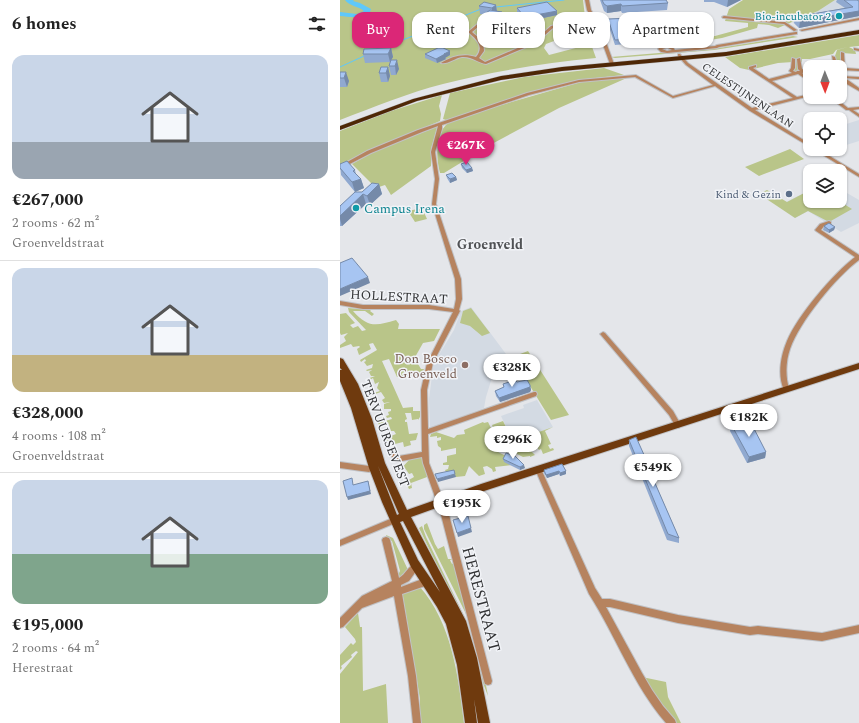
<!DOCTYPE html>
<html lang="en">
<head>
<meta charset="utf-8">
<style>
  body { margin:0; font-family:Spectral,serif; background:#f6f6f6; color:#222; height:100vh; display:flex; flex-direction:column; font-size:15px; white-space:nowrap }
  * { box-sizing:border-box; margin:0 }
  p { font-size:13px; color:#767676 }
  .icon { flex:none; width:22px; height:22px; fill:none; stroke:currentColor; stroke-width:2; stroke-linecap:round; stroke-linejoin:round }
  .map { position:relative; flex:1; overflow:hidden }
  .sheet { display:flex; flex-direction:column; background:#fff; width:340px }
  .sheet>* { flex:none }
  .top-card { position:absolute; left:12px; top:12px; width:380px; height:36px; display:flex; gap:8px }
  .needle { width:26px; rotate:179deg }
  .controls { position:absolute; left:463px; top:60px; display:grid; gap:8px }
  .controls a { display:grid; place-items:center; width:44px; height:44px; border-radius:8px; background:#fff; box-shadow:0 1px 3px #0004; font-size:20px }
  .price { position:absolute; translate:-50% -34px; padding:0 9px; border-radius:14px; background:#fff; color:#222; font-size:13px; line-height:26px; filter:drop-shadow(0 1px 2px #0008) }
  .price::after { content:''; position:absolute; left:50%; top:24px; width:12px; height:9px; margin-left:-6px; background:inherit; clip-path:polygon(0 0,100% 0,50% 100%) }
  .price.selected { background:#db2777; color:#fff }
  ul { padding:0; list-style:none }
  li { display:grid; align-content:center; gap:8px; height:212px; padding:0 12px }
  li+li { border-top:1px solid #e0e0e0 }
  li span { display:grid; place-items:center; height:124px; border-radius:12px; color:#555 }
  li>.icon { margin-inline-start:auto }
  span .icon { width:72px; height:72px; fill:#fffc; stroke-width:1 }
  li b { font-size:17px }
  h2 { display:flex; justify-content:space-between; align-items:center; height:48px; padding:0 12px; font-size:17px }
  .tag { padding:0 14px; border-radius:12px; background:#fff; box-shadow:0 1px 3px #0004; font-size:14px; line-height:36px }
  .tag.selected { background:#db2777; color:#fff }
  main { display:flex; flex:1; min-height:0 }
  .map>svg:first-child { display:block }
</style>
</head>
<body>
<main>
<section class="sheet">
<h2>6 homes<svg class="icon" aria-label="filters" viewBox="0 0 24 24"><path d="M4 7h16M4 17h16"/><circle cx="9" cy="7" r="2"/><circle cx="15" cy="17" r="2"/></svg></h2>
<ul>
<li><span style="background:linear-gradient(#c9d6e8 70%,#9aa5b1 0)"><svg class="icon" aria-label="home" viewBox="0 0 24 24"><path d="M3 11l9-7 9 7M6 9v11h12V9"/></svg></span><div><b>€267,000</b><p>2 rooms · 62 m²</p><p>Groenveldstraat</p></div></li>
<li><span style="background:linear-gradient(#c9d6e8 70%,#c2b280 0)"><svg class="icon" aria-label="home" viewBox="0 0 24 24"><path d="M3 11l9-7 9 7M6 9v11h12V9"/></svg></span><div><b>€328,000</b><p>4 rooms · 108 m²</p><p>Groenveldstraat</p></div></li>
<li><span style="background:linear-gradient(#c9d6e8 60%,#7fa58c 0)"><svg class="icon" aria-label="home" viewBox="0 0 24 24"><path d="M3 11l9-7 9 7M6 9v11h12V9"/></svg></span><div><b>€195,000</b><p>2 rooms · 64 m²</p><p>Herestraat</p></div></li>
</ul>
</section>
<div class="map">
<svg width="519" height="723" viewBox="0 0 519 723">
  <rect width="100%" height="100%" fill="#e4e6ea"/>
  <path fill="#d3dae3" d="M495 0H519V17L459 28 452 22 478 11Z
    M519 120V141L500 147V126Z
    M500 189 519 200V223L501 232 468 211 455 218 438 206 470 190V201H500Z
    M131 307 166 354 158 358 146 397 144 408 90 428 89 399 93 368 97 358 114 330 121 311Z
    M197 400 213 427 173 441 161 416 184 408 183 405Z"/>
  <path fill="#b9c589" d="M0 0H243L245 17 216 24 230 35 206 44 204 48 209 55 251 44 256 58C205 63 154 71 103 84 68 93 34 107 0 120Z
    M403 0H495L478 11 438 28 429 25 418 24 417 28 382 38 364 41V43H359L365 36H375L408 27V23L385 21 389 9Z
    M519 35V46L509 47 515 50 516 54 502 53 503 57 501 59 502 68 496 67 493 57 495 56 497 50 508 47 496 50 493 54 470 59H462V62H460L462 71 454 73 451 71 453 62 438 63 409 70 400 68 385 57Z
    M453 36 458 37 374 50 275 58 271 57 379 48Z
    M264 68 284 75 237 80 180 96 106 120 103 119 110 93 184 77Z
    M289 77 219 108 150 145 104 173H100C96 158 95 134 108 123L158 106 241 82Z
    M102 95 99 106 101 114 100 121 26 152 0 166V131L51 111Z
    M94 128H97L91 149V166L51 195 45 185 36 188 12 164 35 151Z
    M450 149 464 159 419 176 405 167Z
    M427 190 447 202 470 190V201H499L512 209 489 222 468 211 455 218 419 194Z
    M82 208 87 219 75 222 68 211Z
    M8 308 31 310 30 311 34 314 32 316 25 311H13C28 328 36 326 56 320L59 324 58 329H100L94 341 83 343 74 359 76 364H78L81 369H84L82 375 57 377 49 359 42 361 63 408 73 407V411H80V417L78 420V419L72 420 71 413H65L67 419 65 420V422H67L69 434 78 433 76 440 70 441 71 445 64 447 63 442 55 444 54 440 44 443 43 439 56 434 54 431H51L48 422 39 425 38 423 52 419 51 417 47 418 46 416 49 415 48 412 51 411V409H44V404L50 402 44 403 42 400 45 398 41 392 35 394 34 393 40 391 37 388 39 382 35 384 33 378 28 381 27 379 35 376H31L29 372 32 370 27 371 26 370 32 368 33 364 27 366 24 362 26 361 25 359 21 362 20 360 37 350 33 343 29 344 31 349 19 355 17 349 20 347 19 346 13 347 11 344 0 348V345L6 341 4 337 8 333 1 335 0 333V314L6 313 15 323 10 325 13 328 18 326 22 331 26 330 9 312Z
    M131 308 150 333 142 336 130 326 120 323 123 311Z
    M188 351 229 415 211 420 172 357Z
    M163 421 173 441 213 427 205 431 211 444 208 445 210 449 213 448 214 450 203 454 201 449 199 450 195 445 193 446 195 449 191 451 195 455 190 457V456L183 457 161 446 154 450 166 456 172 465 155 467 156 471 153 472 152 469 147 466 143 467 145 474 139 476 129 466 125 476 116 477 107 474 105 470 108 469 109 465H103V463L107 462V456L116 454V448L101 451V448L98 446 97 441 101 440V437L97 438V436L90 437 91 434 96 432 114 438 117 435 125 434 124 430 143 422 144 423 148 422 154 434 155 432 152 425Z
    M81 457 84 458 87 477 71 483 72 488 69 489 65 481H67L74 477 72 473 69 474 65 468 60 470 69 460Z
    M87 523 95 544 98 549 104 546 108 559H113L110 560 112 564 115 563 145 680 148 696 143 683 127 616 84 529V525Z
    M82 526 86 537 125 618H123L79 528Z
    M46 535 53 538 69 572 62 577 58 575 60 571 52 541 47 539Z
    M79 586C112 623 118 675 124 723H80V699L62 591Z
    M18 613 20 627H22L23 691 46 684 48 723H0V674L18 652 16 651 11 655 12 657 1 666 2 668 0 670V655L11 643 13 645 16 642 15 639 5 627Z
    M302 677 326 682 328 697 341 723H335Z"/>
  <path fill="#5fc8fa" d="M5 0H14L13 1 20 3 31 9 30 12C21 19 11 17 0 16V12L17 14 24 11C18 6 9 6 5 0Z"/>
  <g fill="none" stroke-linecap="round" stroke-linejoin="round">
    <path stroke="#5fc8fa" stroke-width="1" d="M156 7 224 0
      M40 49 141 9
      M0 67 24 56"/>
    <g stroke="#c0c2c6" stroke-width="2">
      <path id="minor" d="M245 0H249L251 10 262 31 274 64 273 65 270 64 258 31 252 18 213 28 198 41 189 46 146 64C138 63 132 56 122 57 115 58 107 65 101 63 112 56 124 53 136 57 145 46 136 39 128 32L147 16 150 17 132 32C138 37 144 42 144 51L139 58 145 62 187 44 196 39 211 26 251 17 247 10Z
        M384 16 445 22 457 30 454 31 444 24 383 18 382 17Z
        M519 18V20L462 31 460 30Z
        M456 32H457V34L379 47 377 48 327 53 321 52 318 49C323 44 331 44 335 50L375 46 377 45ZM326 48H328L332 50 327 51 322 49Z
        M514 48 519 49V51L514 50Z
        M501 52 504 53 505 68 519 69V71L500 70V68H501Z
        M338 54H340L348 63 412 108 453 98 409 69V67L416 65V67L413 68 429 79 452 73 449 71 451 68 452 58 455 59V68L453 71 456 72 457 71H460L458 69 457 59 460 58 462 69 464 70 470 69V71L462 73 470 79V82L458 74 432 81 457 97 470 94V96L415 110 470 144V147L410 111 375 86 333 98 295 77 239 82 189 95 102 125V129L95 152 99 179 96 204 121 279 122 299 119 310 120 311 93 363 87 390 88 429 194 392H196L197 394 196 396 88 434 89 463 108 511 152 681 151 684 148 685 145 684 144 681 100 511 83 463 82 457 57 462 55 461 50 454 51 452C55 451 56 453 59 456L82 452 81 390 87 363 113 312 89 309H23L0 305V301L23 305H89L114 309 116 299 115 279 92 204 95 179 91 152 98 126 82 132 31 153 0 169V166L27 151 78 130 187 93 239 80 296 75 333 96 373 85 346 65 338 56Z
        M492 56 495 57 498 67H494Z
        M500 76 519 77V79H518L505 78 519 88V91L505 83 500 78Z
        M489 97H494L508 108 519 107V109L513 110 519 114V117L509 110H506Z
        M473 149H478L519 174V177Z
        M489 221 491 222V224L484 226 481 230 519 255V260C496 277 460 321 450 349 446 360 445 376 449 388L448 390H444C437 375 441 355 447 341 458 315 493 274 515 257L476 231 475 230 480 224Z
        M263 332 265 333 333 411 341 425 340 427 338 428 336 427 329 415 261 335 260 334Z
        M0 462 29 466 31 467 32 469 31 471 29 472 0 468Z
        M198 466 200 467 201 469 255 588 262 599H270L338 615 410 627 418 626 482 633 519 625V633L482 641 418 634 410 635 338 623 270 607H266L302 673 312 690 323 706 335 720 336 723H326C293 685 276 636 249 594L195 469 196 467Z
        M55 517 58 518 59 520 58 522 0 546V540Z
        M46 537 49 538 50 540 59 578C66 574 68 566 75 564L78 565 79 567 69 581 61 585V587L85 578 88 579 89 582 88 585 62 594 76 676 81 723H73L68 676 54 596 22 608 3 627 0 628V618L22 596 52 581 42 540 43 538Z"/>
    </g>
    <g stroke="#c0c2c6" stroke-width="2">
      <path id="major" d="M0 358 3 359 18 384 32 419 45 463 67 510 141 484 519 363V369L141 492 71 517 126 621 137 658 150 723H138L134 699 137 723H125L117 665 106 624 97 607 71 567 42 502 29 468 11 408 0 381V370H2L0 368ZM38 466 59 514 57 515ZM63 521 100 592 78 560 60 522Z"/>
    </g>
    <g stroke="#c0c2c6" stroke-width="1">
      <path id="highway" d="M519 30V34L386 56 222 71 161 80 77 101 0 130V126L73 99 161 76 222 67 386 52Z"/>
    </g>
    <use href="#minor" fill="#b6835f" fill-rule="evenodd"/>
    <use href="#major" fill="#6f3a0e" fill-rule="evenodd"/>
    <use href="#highway" fill="#4e2706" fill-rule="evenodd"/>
  </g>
  <path fill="#90a9d0" d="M260 0H326L328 3 327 10 282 13 281 11 267 13 264 11Z
    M364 0H401L387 7 374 2H364Z
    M497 0H517L519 1V16L459 28 454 23 455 17 505 8 496 2Z
    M156 5 157 11 162 12 163 21H162L163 27 158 31 152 30V23L146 22V15L140 14 139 6Z
    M177 8 217 11V15L185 22 177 12Z
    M291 15 348 21H366L365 26 359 38H353L354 47 336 48 332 40 275 45 268 24V19L290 18Z
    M51 48 53 57 51 60 59 69 56 75H51L49 66 50 62 25 63 23 54Z
    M110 51V55L105 58 106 59 97 63 85 58V54Z
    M48 67 50 76 48 82H41L39 73Z
    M0 72 9 81 7 87H0Z
    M0 164 15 170 16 174 21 179 24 188 15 192 1 175Z
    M121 164 132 168 133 171 127 173 122 168Z
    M106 175 116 177 117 180 110 183 107 178Z
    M39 184 42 194 30 205 26 204 2 226H0V206L22 192Z
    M484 226 495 227 494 230 489 233 483 230Z
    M177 382 190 385 191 390 190 392 160 402 156 396 155 391 164 387 163 384Z
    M391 424 426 452 425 458 407 463 390 431Z
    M289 440 305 460 339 538V543L327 540 289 446Z
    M163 459 185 468 180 470 164 462Z
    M204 470 226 471V474L220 476 219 474 207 478 204 473Z"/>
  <path fill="#758aa9" d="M388 0H401L387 7Z
    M281 4V11L267 13V6Z
    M156 5 157 13 152 15V8Z
    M217 11V15L185 22V17Z
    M519 11V16L459 28 460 21Z
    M162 12 163 27 158 31 157 23 158 22 157 16Z
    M366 21 365 26 359 38 360 33Z
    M355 42 354 47 336 48V44Z
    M51 48 53 57 50 62 48 54Z
    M110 51V55L105 58 106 59 97 63 96 59 104 54Z
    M57 60 59 69 56 75 55 66Z
    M48 67 50 76 48 82 46 73Z
    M6 72 9 81 7 87 4 78Z
    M132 168 133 171 127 173 126 170Z
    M116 177 117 180 110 183V179Z
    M21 179 24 188 15 192 12 182Z
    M39 184 42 194 30 205 27 196Z
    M23 194 26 204 2 226 0 219V216Z
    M495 227 494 230 489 233V230Z
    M28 277 30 283 0 296V289Z
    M190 385 191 390 190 392 160 402 159 398Z
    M426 452 425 458 407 463 409 457Z
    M184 465 185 468 180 470V467Z
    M219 471V474L207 478 206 475Z
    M226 471V474L220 476V473Z
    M115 474 116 477 98 482 97 479Z
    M28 481 31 494 8 500 7 497Z
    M131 528 132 532 118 537 117 533Z"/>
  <path fill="#a7c5f2" stroke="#758aa9" d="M262 0H326L328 3 282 6 281 4 267 6 264 4Z
    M504 0H517L519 1V11L460 21 455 17 513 7Z
    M144 2 156 5 152 8 139 6Z
    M207 2 217 11 185 17 177 8Z
    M150 10 162 12 157 16 146 13Z
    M337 13 346 15 348 21H366L360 33H351L355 42 336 44 333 36 275 40 268 19 291 18V15Z
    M157 18 162 19 157 23 151 22Z
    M51 48 48 54H23L24 49Z
    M98 48H103L110 51 104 54H105L96 59 85 54Z
    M51 60H57L55 66H49Z
    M41 67H48L46 73H39Z
    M0 72H6L4 78H0Z
    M7 161 15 170 13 171 21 179 12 182 0 168V164Z
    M127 162 132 168 126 170 121 164Z
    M112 173 116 177 110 179 106 175Z
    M32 183 39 184 27 196 23 194 0 216V206L15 192H22Z
    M489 223 495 227 489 230 484 226Z
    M12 258 28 277 0 289V263Z
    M175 380 177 382 187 380 190 385V387L159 398 155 391 164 387 163 384Z
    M409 419 426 452 409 457 391 424Z
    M296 437 305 457 304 458 339 538 328 534 289 440Z
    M166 453 175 456 184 465 180 467 163 459Z
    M222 464 226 471 220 473 219 471 206 475 204 470Z
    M114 470 115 474 97 479 95 474Z
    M12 478 13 485 28 481 30 491 7 497 3 481Z
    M128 516 131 528 117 533 113 520Z"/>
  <g fill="#0f9aa8" stroke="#f1f3f7" stroke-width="1.5">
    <circle cx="499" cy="16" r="4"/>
    <circle cx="16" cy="208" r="4"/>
  </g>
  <circle fill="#5c6f8a" stroke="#f1f3f7" stroke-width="1.5" cx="449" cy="194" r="4"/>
  <circle fill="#8d6e63" stroke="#f1f3f7" stroke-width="1.5" cx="125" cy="365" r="4"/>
  <g text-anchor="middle" stroke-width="3" stroke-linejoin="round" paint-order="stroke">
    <g font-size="11" fill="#0d838f" stroke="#f1f3f7" text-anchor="end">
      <text x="491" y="20">Bio-incubator 2</text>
    </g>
    <g font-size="11" fill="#323335" stroke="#f1f3f7">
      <text transform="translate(408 95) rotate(34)" y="4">CELESTIJNENLAAN</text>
    </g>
    <g font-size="11" fill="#4e5e75" stroke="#f1f3f7" text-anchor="end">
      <text x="441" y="198">Kind &amp; Gezin</text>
    </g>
    <g font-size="13" fill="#0d838f" stroke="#f1f3f7" text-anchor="start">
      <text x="24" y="213">Campus Irena</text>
    </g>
    <g font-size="13" fill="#323335" stroke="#f1f3f7">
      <text transform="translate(59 296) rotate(3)" y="5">HOLLESTRAAT</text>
      <text transform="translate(46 433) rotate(69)" y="5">TERVUURSEVEST</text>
    </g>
    <g font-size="13" fill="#785e54" stroke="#f1f3f7" text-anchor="end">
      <text x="117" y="363">Don Bosco<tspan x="117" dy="15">Groenveld</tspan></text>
    </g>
    <g font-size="14" font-weight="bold" fill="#505255" stroke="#f1f3f7">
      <text x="150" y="249">Groenveld</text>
    </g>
    <g font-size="16" fill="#323335" stroke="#f1f3f7">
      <text transform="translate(142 599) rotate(75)" y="6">HERESTRAAT</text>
    </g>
  </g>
</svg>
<div class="controls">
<a><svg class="needle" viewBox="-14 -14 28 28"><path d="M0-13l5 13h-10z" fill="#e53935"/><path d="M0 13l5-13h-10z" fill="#767676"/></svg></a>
<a><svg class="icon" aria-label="locate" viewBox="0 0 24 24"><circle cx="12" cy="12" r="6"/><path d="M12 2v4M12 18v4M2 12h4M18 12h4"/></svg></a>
<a><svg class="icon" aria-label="layers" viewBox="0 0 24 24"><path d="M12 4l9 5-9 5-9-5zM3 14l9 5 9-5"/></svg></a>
</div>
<b class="price selected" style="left:126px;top:166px">€267K</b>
<b class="price" style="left:172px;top:388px">€328K</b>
<b class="price" style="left:409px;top:438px">€182K</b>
<b class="price" style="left:173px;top:460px">€296K</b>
<b class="price" style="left:313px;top:488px">€549K</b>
<b class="price" style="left:122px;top:524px">€195K</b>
<div class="top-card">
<a class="tag selected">Buy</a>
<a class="tag">Rent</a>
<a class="tag">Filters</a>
<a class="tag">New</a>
<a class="tag">Apartment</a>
</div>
</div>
</main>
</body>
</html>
